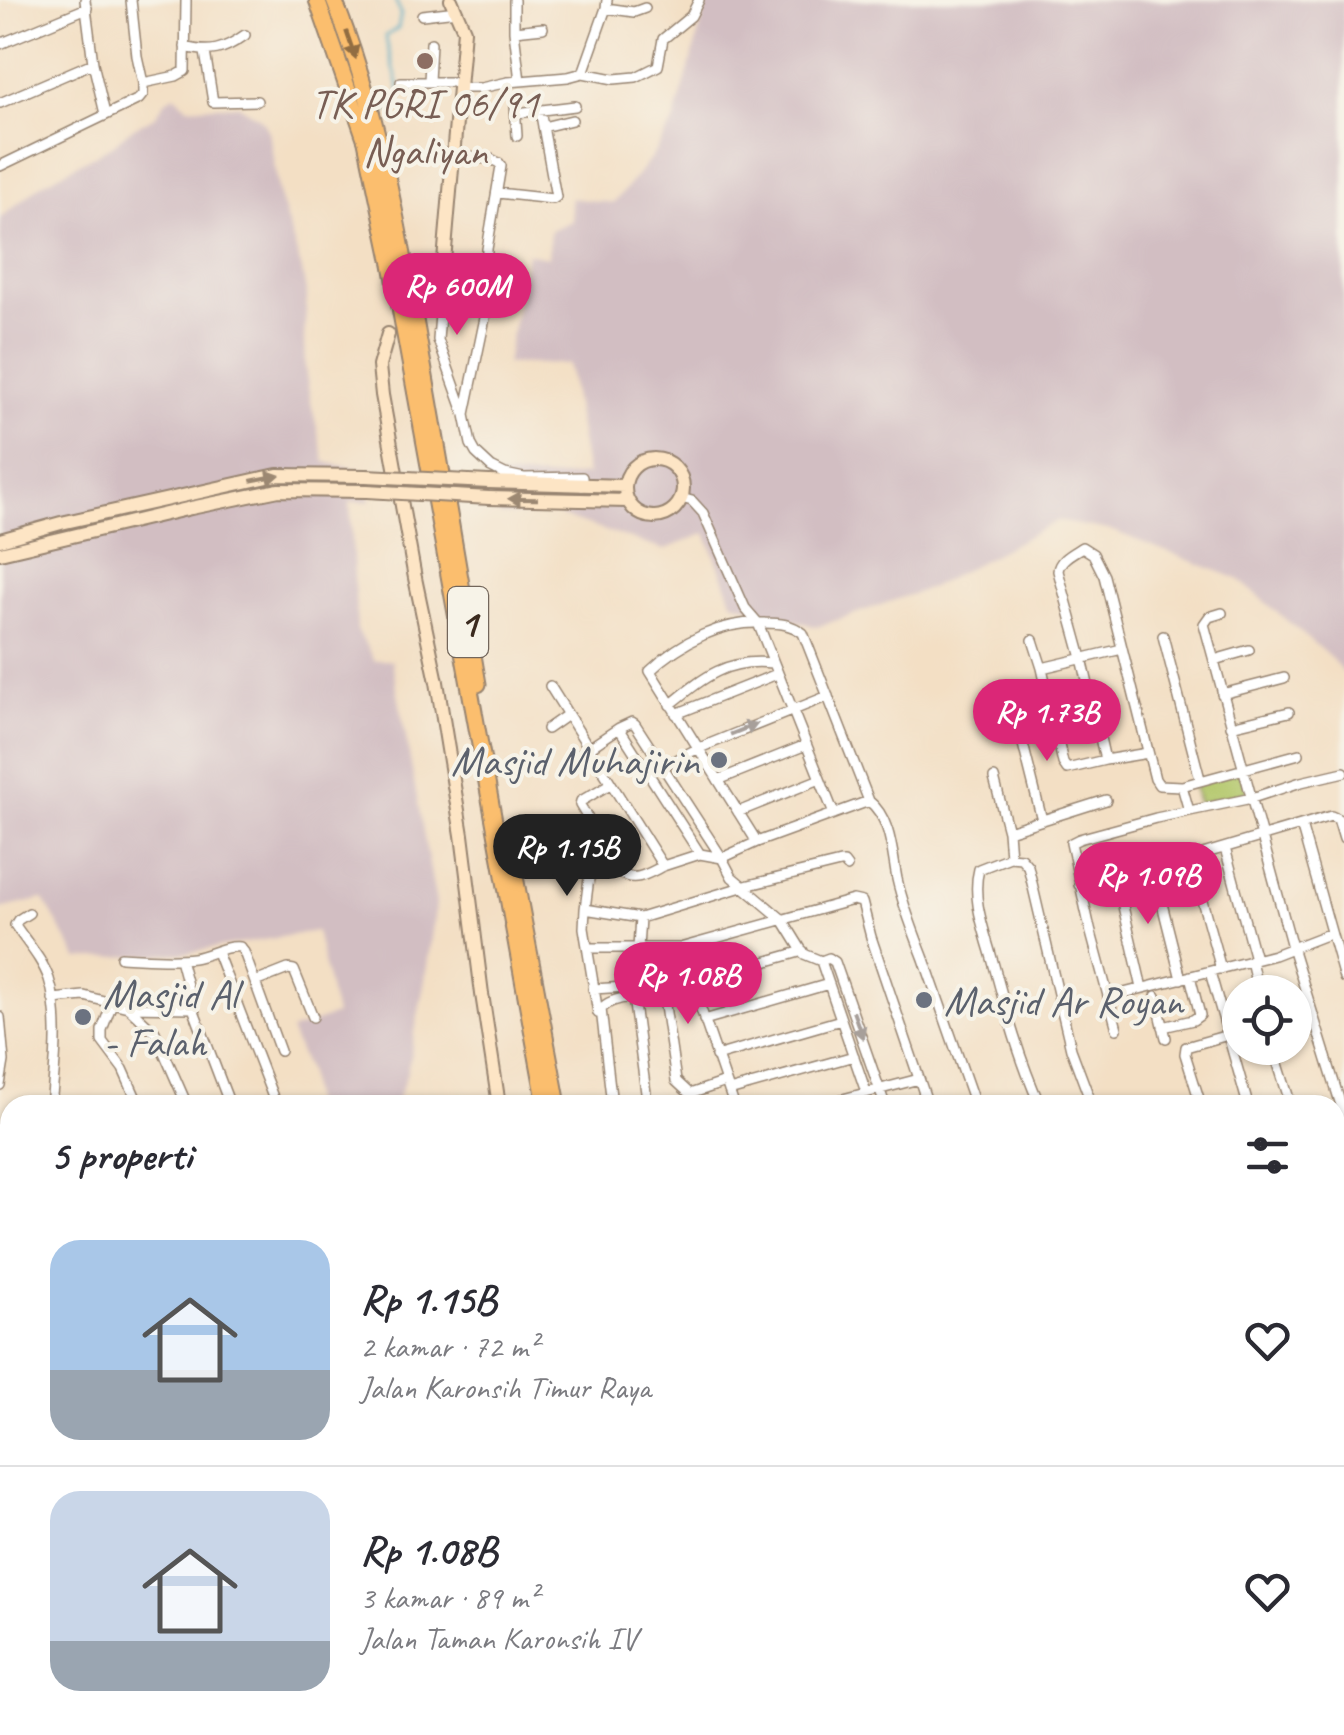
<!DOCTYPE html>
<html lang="id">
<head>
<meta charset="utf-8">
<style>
  body { margin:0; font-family:Caveat,sans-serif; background:#f7f7f7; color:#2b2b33; height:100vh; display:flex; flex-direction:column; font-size:38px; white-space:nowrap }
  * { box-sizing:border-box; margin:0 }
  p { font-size:32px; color:#7c7c81 }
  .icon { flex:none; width:55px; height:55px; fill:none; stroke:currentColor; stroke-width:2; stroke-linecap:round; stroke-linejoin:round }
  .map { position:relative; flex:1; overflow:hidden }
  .side { position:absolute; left:0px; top:1095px; width:1345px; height:640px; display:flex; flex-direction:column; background:#fff; border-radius:30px 30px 0 0; box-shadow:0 2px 8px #0004 }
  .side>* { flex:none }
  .tools { position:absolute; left:1222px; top:975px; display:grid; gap:20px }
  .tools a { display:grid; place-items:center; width:90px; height:90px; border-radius:50%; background:#fff; box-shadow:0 2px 8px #0004; font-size:50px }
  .price { position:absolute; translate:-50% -85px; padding:0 22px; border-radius:35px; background:#db2777; color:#fff; font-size:32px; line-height:65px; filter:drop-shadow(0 2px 5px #0008) }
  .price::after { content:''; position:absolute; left:50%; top:60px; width:30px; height:22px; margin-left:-15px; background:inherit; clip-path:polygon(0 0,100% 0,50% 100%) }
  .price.active { background:#222; color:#fff }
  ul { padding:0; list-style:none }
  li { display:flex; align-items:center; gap:30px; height:250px; padding:0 50px }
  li+li { border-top:2px solid #e1e1e2 }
  li span { display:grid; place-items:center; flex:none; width:280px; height:200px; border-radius:30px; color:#555 }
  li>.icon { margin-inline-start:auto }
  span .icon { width:120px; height:120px; fill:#fffc; stroke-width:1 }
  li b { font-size:42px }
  h2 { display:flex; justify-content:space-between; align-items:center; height:120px; padding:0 50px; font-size:42px }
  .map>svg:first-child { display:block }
</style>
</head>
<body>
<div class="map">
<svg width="1344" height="1735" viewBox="0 0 1344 1735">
  <rect width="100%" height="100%" fill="#f7f3e8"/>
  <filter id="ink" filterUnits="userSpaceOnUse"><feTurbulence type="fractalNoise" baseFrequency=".01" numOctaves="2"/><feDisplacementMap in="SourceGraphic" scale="20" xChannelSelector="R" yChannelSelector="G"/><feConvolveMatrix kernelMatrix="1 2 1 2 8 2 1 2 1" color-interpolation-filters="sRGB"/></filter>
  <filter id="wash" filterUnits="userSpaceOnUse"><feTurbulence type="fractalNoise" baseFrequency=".0048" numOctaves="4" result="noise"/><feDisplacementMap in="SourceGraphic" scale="40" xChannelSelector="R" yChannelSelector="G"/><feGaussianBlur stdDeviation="2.25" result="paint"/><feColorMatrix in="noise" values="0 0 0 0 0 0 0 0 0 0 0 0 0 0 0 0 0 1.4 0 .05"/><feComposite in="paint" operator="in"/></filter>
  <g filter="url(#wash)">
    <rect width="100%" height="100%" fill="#f3dfc4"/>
    <path fill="#f7d0cb" d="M0 1381 10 1383V1725H132L131 1735H0Z
      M314 1725H415L414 1735H314Z
      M892 1725H985L993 1731 991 1735H905Z"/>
    <path fill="#d2bec2" d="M708 0H1344V674L1332 659 1238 579 1113 531 1057 521 930 588 817 627 733 602 706 533 664 550 550 513 501 516 495 508 493 476 548 478 587 475 568 364H506L527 253 548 257 550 230 572 221 570 198 614 203 649 161 674 122Z
      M175 95 188 107 238 105 260 118 269 131 279 196 302 270 307 297 304 338 305 368 310 398 325 462 369 472 370 501 350 502 357 630 374 660H392L436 903 425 980 407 1073 395 1105H312L308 1072 290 1031 335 1015 316 931 187 953 78 959 43 899 0 909V218L43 183 113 145 127 132 156 115 166 100Z"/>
    <path fill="#b3c76b" stroke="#777844" stroke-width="2.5" d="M1242 770 1248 792 1198 804 1193 783Z"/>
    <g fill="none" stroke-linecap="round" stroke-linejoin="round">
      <path stroke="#43a8c3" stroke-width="2.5" d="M385 112C390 109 395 107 399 102 405 93 386 51 386 36L398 28 401 13 395 0"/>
    </g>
  </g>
  <g filter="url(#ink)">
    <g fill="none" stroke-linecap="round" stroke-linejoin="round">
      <g stroke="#978471" stroke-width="12">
        <path id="street" d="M85 0 93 63 105 114
          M514 0V31L520 81
          M606 8 634 12 645 8
          M422 15 457 11
          M514 31 543 28
          M0 44 87 8
          M185 47C210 54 224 50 245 35
          M205 52 213 102 257 101
          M583 73 606 8 607 0
          M429 81 431 43
          M401 82H460
          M143 83 176 76 185 71 186 0
          M459 88H481L508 82 568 77 583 73 614 79 636 77 658 66 663 39 691 16 699 0
          M0 103 93 63
          M515 106 517 136
          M517 113 575 106
          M543 127 572 120
          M452 156 491 159 499 163 501 166 487 249 485 318 465 414
          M0 166 139 99 143 94V83L137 56 131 0
          M498 193 553 199 556 197 540 110
          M444 264 438 340 465 415 471 444 476 453 491 467 505 474 524 478 582 477V486
          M681 498 692 501 703 513 745 608 758 623 834 814
          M1222 613 1209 617 1204 624 1292 947 1344 1115
          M1163 636 1200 779
          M1033 640 1042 668 1063 763 1067 769 1105 760 1148 753
          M1214 660 1249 650
          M1042 668 1122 649
          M550 686 663 866 700 854 722 858 757 842 869 801
          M1222 694 1284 678
          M670 705C703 678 726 658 772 663
          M676 714 777 674
          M1016 716 1042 820
          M1231 726 1289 712
          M619 728 700 854
          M547 729 567 715
          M1105 760 1082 658 1058 571C1059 559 1073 553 1082 547L1093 554 1104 576 1155 779 1159 785 1182 786
          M570 761 619 728 632 722 635 724 722 858 732 877 783 920 804 954 821 961 829 958 835 962 885 1105
          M663 766 697 749 828 696
          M994 778 1008 831
          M718 780 806 745
          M610 784 581 801 580 805 620 873C635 883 649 873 663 866
          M1189 811 1182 786 1299 754
          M738 812 820 779
          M1301 825 1344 978
          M757 842 650 671C681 641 722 621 765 623 780 623 791 624 803 633L869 801C891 818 892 853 897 879 903 906 914 933 924 959 941 1008 958 1056 975 1105
          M1225 848 1255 959
          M1010 857 1021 858 1028 866 1071 1049 1092 1105
          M1190 857 1221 969
          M1153 868 1181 979
          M620 873C608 871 597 868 589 878L585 909 640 918 638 948
          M1116 876 1142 988
          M1079 885 1169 864 1331 816 1338 819 1344 839
          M585 909 584 928 598 1013
          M29 913 18 920 15 925C27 943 42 959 49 979 61 1016 55 1067 51 1105
          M640 918 745 886 840 863H844L847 867
          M588 948H680L853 900 862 902 871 937 928 1105
          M680 948 734 1105
          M217 952 276 1105
          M121 957C145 958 169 961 193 958 209 956 224 945 240 947L244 952 280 1051
          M180 959 193 1008 230 1105
          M1251 960 1258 992
          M821 961 866 1092
          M1210 972 1248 1105
          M255 982 288 969 294 970 313 1017
          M593 989 691 983 803 951
          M1156 996 1166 1038
          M1108 997 1274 955 1331 933
          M53 999 84 996 128 1007 193 1008
          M112 1003 102 1030V1041L123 1069 139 1105
          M128 1007 155 1032 187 1105
          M0 1017 4 1061 0 1085
          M704 1020 829 984
          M1163 1027 1193 1020 1200 1015 1190 976
          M1117 1029 1090 929 1071 843 1079 839 1156 818 1252 798 1301 782 1344 772
          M1273 1048 1291 1105
          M716 1056 841 1020
          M729 1091 854 1056
          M611 1105 643 1103 647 1100 633 997
          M612 1105 601 1009C613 995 646 995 664 999L676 1081 690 1094
          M694 1105 690 1094 725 1082
          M820 1105 919 1079
          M1040 1105C1019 1059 1006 1010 993 962 985 932 971 899 979 869L1010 857 1008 831 1106 800
          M1201 1105 1185 1054 1186 1047 1228 1035
          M0 1129 10 1133
          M1335 1135 1344 1132
          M0 1186 10 1190
          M1335 1231 1344 1228
          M1335 1277 1344 1273
          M0 1296 10 1303
          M1335 1323 1344 1320
          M7 1365 10 1343
          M1335 1373 1344 1370
          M1335 1482 1344 1478
          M1335 1571 1342 1599
          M1335 1698 1344 1692
          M470 1725 471 1735
          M636 1725 639 1735
          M995 1725 1011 1735
          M1230 1725 1236 1735
          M1307 1728 1344 1726
          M137 1735 139 1725
          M289 1735 290 1725
          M416 1735V1731
          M806 1735 812 1725
          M823 1735 830 1725
          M1058 1735 1063 1725
          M1281 1735 1299 1725"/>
      </g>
      <g stroke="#978471" stroke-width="16">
        <path id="secondary" d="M422 285 444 261 464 30 451 0
          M388 334 379 366 382 395 415 578 437 682 462 835 482 994 499 1105
          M625 488a29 29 0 1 1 58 0a29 29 0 1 1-58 0Z
          M489 482 625 486
          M489 498 628 501
          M0 540 61 523 277 475 366 476
          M0 553 191 508 279 490 367 491"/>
      </g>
      <g stroke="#978471" stroke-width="18">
        <path id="primary" d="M0 1365 10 1366
          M0 1375H10
          M712 1725 726 1735"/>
      </g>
      <g stroke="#978471" stroke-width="19">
        <path id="highway" d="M317 0 366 141 392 264 546 1105
          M334 0C377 106 397 219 417 331 438 449 458 566 478 684
          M507 834 558 1105
          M709 1725 714 1735"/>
      </g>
      <use href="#street" stroke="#fff" stroke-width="9"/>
      <use href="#secondary" stroke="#fde5c5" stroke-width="12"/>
      <use href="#primary" stroke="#fbbe6e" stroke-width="14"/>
      <use href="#highway" stroke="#fbbe6e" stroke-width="15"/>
      <g stroke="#978471" stroke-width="16" stroke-linecap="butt">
        <path id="secondary-bridge" d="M366 476 489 482
          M367 491 489 498"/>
      </g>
      <g stroke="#978471" stroke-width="18" stroke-linecap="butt">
        <path id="primary-bridge" d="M692 1725 707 1735"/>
      </g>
      <use href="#secondary-bridge" stroke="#fde5c5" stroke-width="12"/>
      <use href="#primary-bridge" stroke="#fbbe6e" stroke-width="14"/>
    </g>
    <defs><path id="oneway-solid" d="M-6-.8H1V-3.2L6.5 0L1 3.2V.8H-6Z" transform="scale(2.5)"/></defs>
    <use fill="#916d42" href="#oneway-solid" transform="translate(351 45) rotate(71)"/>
    <g fill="#9c8872">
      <use href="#oneway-solid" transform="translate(265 478) rotate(-11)"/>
      <use href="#oneway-solid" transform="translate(523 499) rotate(-179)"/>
    </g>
    <g fill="#a79f9a">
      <use href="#oneway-solid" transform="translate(744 729) rotate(-22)"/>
      <use href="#oneway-solid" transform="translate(858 1025) rotate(70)"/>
    </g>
  </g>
  <circle fill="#8d6e63" stroke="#f7f3e8" stroke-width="4" cx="425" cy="61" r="10"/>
  <g fill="#6b7280" stroke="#f7f3e8" stroke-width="4">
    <circle cx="719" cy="760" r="10"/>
    <circle cx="924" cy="1000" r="10"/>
    <circle cx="83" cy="1017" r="10"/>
  </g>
  <g text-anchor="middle" stroke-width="8" stroke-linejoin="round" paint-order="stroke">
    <rect fill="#f7f3e8" stroke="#73665b" stroke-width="2.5" x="448" y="587" width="40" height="70" rx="8"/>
    <g font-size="40" font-weight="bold" fill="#3b2a1e">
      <text x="468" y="636">1</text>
    </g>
    <g font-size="42" fill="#785e54" stroke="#f7f3e8">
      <text x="425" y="117">TK PGRI 06/91<tspan x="425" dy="48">Ngaliyan</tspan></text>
    </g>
    <g font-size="42" fill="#5b616d" stroke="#f7f3e8" text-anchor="start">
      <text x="699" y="775" text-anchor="end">Masjid Muhajirin</text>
      <text x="103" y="1008">Masjid Al<tspan x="103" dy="48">- Falah</tspan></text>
      <text x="944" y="1015">Masjid Ar Royan</text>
    </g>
  </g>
</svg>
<div class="tools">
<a><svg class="icon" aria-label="locate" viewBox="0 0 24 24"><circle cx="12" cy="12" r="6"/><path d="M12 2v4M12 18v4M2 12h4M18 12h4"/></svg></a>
</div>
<b class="price" style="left:457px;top:338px">Rp 600M</b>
<b class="price" style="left:1047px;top:764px">Rp 1.73B</b>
<b class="price active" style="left:567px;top:899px">Rp 1.15B</b>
<b class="price" style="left:1148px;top:927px">Rp 1.09B</b>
<b class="price" style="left:688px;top:1027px">Rp 1.08B</b>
<section class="side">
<h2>5 properti<svg class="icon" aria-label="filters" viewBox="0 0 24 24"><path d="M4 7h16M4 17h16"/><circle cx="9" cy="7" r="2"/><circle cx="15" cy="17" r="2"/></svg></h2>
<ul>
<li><span style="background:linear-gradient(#a9c7e8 65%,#9aa5b1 0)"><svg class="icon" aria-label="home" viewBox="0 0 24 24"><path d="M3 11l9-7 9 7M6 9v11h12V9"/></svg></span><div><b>Rp 1.15B</b><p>2 kamar · 72 m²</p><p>Jalan Karonsih Timur Raya</p></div><svg class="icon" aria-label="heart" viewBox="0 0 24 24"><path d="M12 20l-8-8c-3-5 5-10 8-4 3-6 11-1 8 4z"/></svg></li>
<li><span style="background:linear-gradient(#c9d6e8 75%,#9aa5b1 0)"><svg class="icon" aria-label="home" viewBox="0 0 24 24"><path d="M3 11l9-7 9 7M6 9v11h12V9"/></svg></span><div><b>Rp 1.08B</b><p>3 kamar · 89 m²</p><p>Jalan Taman Karonsih IV</p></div><svg class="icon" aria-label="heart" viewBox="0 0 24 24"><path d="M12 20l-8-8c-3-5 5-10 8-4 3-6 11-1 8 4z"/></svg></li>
</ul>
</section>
</div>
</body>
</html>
